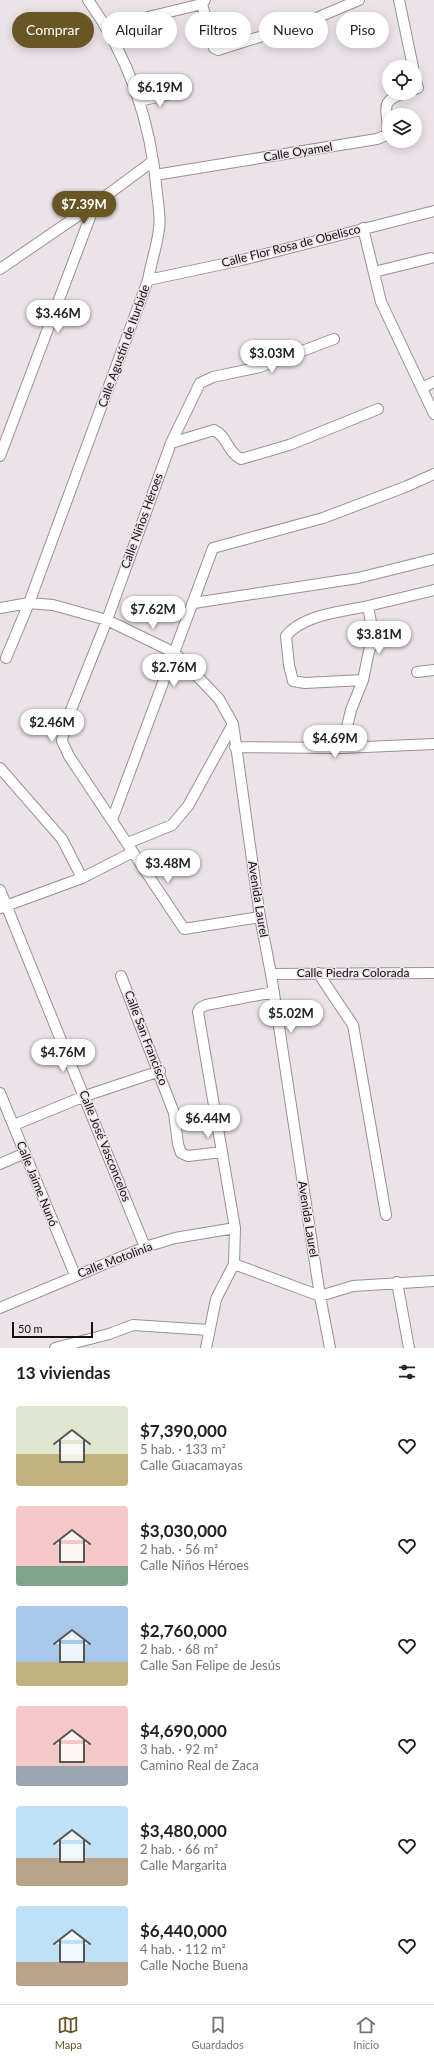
<!DOCTYPE html>
<html lang="es">
<head>
<meta charset="utf-8">
<style>
  body { margin:0; font-family:Lato,sans-serif; background:#f6f6f6; color:#202124; height:100vh; display:flex; flex-direction:column; font-size:15px; white-space:nowrap }
  * { box-sizing:border-box; margin:0 }
  p { font-size:13px; color:#757577 }
  .icon { flex:none; width:22px; height:22px; fill:none; stroke:currentColor; stroke-width:2; stroke-linecap:round; stroke-linejoin:round }
  .map { position:relative; height:1348px; overflow:hidden }
  .sheet { display:flex; flex-direction:column; background:#fff; flex:1 }
  .sheet>* { flex:none }
  .hud { position:absolute; left:12px; top:12px; width:410px; height:36px; display:flex; gap:8px }
  .buttons { position:absolute; left:382px; top:60px; display:grid; gap:8px }
  .buttons a { display:grid; place-items:center; width:40px; height:40px; border-radius:50%; background:#fff; box-shadow:0 2px 10px #0003; font-size:20px }
  .scale { position:absolute; left:12px; bottom:10px; width:81px; box-sizing:border-box; padding-left:4px; border:2px solid #131012; border-top:0; font-size:11px; line-height:14px; white-space:nowrap; color:#131012; -webkit-text-stroke:3px #ece3e9; paint-order:stroke }
  .price { position:absolute; translate:-50% -34px; padding:0 9px; border-radius:14px; background:#fff; color:#222; font-size:13px; line-height:26px; filter:drop-shadow(0 1px 2px #0008) }
  .price::after { content:''; position:absolute; left:50%; top:24px; width:12px; height:9px; margin-left:-6px; background:inherit; clip-path:polygon(0 0,100% 0,50% 100%) }
  .price.on { background:#685725; color:#fff }
  ul { padding:0; list-style:none }
  li { display:flex; align-items:center; gap:12px; height:100px; padding:0 16px }
  li span { display:grid; place-items:center; flex:none; width:112px; height:80px; border-radius:4px; color:#555 }
  li>.icon { margin-inline-start:auto }
  span .icon { width:48px; height:48px; fill:#fffc; stroke-width:1 }
  li b { font-size:17px }
  h2 { display:flex; justify-content:space-between; align-items:center; height:48px; padding:0 16px; font-size:17px }
  .chip { padding:0 14px; border-radius:18px; background:#fff; box-shadow:0 2px 10px #0003; font-size:14px; line-height:36px }
  .chip.on { background:#685725; color:#fff }
  .tab-bar { display:flex; justify-content:space-around; align-items:center; height:56px; border-top:1px solid #e0e0e0; background:#fff; font-size:11px; color:#757577 }
  .tab-bar a { display:grid; justify-items:center; gap:2px }
  .tab-bar .on { color:#685725 }
  .map>svg:first-child { display:block }
</style>
</head>
<body>
<div class="map">
<svg width="434" height="1348" viewBox="0 0 434 1348">
  <rect width="100%" height="100%" fill="#ece3e9"/>
  <g fill="none" stroke-linecap="round" stroke-linejoin="round">
    <g stroke="#989095" stroke-width="12">
      <path id="street" d="M399 0 413 67
        M202 4 214 48 218 50 307 22 359 0
        M107 27 202 4 205 0
        M415 77 418 88 415 89
        M139 101 176 93
        M155 175 377 139 387 135C391 111 375 103 404 93
        M363 228 381 302 434 414
        M0 269 95 204 153 161
        M374 272 431 258
        M148 280 242 260 434 211
        M422 388 434 382
        M171 443 214 430C227 436 228 453 241 459L289 445 378 409
        M0 456 95 204
        M194 603 358 578 434 559
        M0 608 29 603 53 605 107 620 175 653 219 699 233 724 260 917 271 974 320 1296 330 1348
        M6 658 29 603 148 280C151 263 157 246 159 229 161 218 158 204 157 193 151 122 130 58 88 0
        M417 672 434 670
        M363 680 305 683 293 681 289 665 286 636C304 614 342 612 368 606
        M235 747 342 748 434 744
        M342 748 351 710 363 680 369 651 374 639 368 606 434 590
        M0 768 62 839 82 878
        M112 820 213 548 323 518 405 487 434 474
        M128 843 172 825 188 806 233 724
        M0 890 145 1247
        M0 908 82 878 133 852
        M260 917 184 929 69 756 62 741 65 725 107 620 171 443 200 383 213 377 260 367 334 339
        M318 973 353 1025 386 1215
        M271 974 434 973
        M121 976 174 1113 178 1144 181 1153 188 1156 222 1152
        M0 1093 75 1275
        M14 1125 85 1096 160 1071
        M0 1164 25 1153
        M234 1264 320 1296 353 1286 434 1281
        M397 1282 409 1348
        M0 1308 145 1247 175 1238 235 1228
        M55 1348 109 1334 133 1325 209 1330
        M206 1348 216 1299 234 1264 235 1228 198 1012 200 1008 206 1005 274 992"/>
    </g>
    <use href="#street" stroke="#fff" stroke-width="10"/>
  </g>
  <g text-anchor="middle" stroke-width="3" stroke-linejoin="round" paint-order="stroke">
    <g font-size="12" fill="#131012" stroke="#ece3e9">
      <text transform="translate(298 152) rotate(-9)" y="4">Calle Oyamel</text>
      <text transform="translate(291 246) rotate(-14)" y="4">Calle Flor Rosa de Obelisco</text>
      <text transform="translate(124 346) rotate(-70)" y="4">Calle Agustín de Iturbide</text>
      <text transform="translate(142 521) rotate(-70)" y="4">Calle Niños Héroes</text>
      <text transform="translate(258 899) rotate(81)" y="4">Avenida Laurel</text>
      <text x="353" y="977">Calle Piedra Colorada</text>
      <text transform="translate(146 1038) rotate(69)" y="4">Calle San Francisco</text>
      <text transform="translate(105 1146) rotate(68)" y="4">Calle José Vasconcelos</text>
      <text transform="translate(37 1184) rotate(68)" y="4">Calle Jaime Nunó</text>
      <text transform="translate(308 1219) rotate(81)" y="4">Avenida Laurel</text>
      <text transform="translate(115 1260) rotate(-21)" y="4">Calle Motolinía</text>
    </g>
  </g>
</svg>
<div class="buttons">
<a><svg class="icon" aria-label="locate" viewBox="0 0 24 24"><circle cx="12" cy="12" r="6"/><path d="M12 2v4M12 18v4M2 12h4M18 12h4"/></svg></a>
<a><svg class="icon" aria-label="layers" viewBox="0 0 24 24"><path d="M12 4l9 5-9 5-9-5zM3 14l9 5 9-5"/></svg></a>
</div>
<div class="scale">50 m</div>
<b class="price" style="left:160px;top:108px">$6.19M</b>
<b class="price on" style="left:84px;top:225px">$7.39M</b>
<b class="price" style="left:58px;top:334px">$3.46M</b>
<b class="price" style="left:272px;top:374px">$3.03M</b>
<b class="price" style="left:153px;top:630px">$7.62M</b>
<b class="price" style="left:379px;top:655px">$3.81M</b>
<b class="price" style="left:174px;top:688px">$2.76M</b>
<b class="price" style="left:52px;top:743px">$2.46M</b>
<b class="price" style="left:335px;top:759px">$4.69M</b>
<b class="price" style="left:168px;top:884px">$3.48M</b>
<b class="price" style="left:291px;top:1034px">$5.02M</b>
<b class="price" style="left:63px;top:1073px">$4.76M</b>
<b class="price" style="left:208px;top:1139px">$6.44M</b>
<div class="hud">
<a class="chip on">Comprar</a>
<a class="chip">Alquilar</a>
<a class="chip">Filtros</a>
<a class="chip">Nuevo</a>
<a class="chip">Piso</a>
</div>
</div>
<section class="sheet">
<h2>13 viviendas<svg class="icon" aria-label="filters" viewBox="0 0 24 24"><path d="M4 7h16M4 17h16"/><circle cx="9" cy="7" r="2"/><circle cx="15" cy="17" r="2"/></svg></h2>
<ul>
<li><span style="background:linear-gradient(#dfe7d0 60%,#c2b280 0)"><svg class="icon" aria-label="home" viewBox="0 0 24 24"><path d="M3 11l9-7 9 7M6 9v11h12V9"/></svg></span><div><b>$7,390,000</b><p>5 hab. · 133 m²</p><p>Calle Guacamayas</p></div><svg class="icon" aria-label="heart" viewBox="0 0 24 24"><path d="M12 20l-8-8c-3-5 5-10 8-4 3-6 11-1 8 4z"/></svg></li>
<li><span style="background:linear-gradient(#f6c9c9 75%,#7fa58c 0)"><svg class="icon" aria-label="home" viewBox="0 0 24 24"><path d="M3 11l9-7 9 7M6 9v11h12V9"/></svg></span><div><b>$3,030,000</b><p>2 hab. · 56 m²</p><p>Calle Niños Héroes</p></div><svg class="icon" aria-label="heart" viewBox="0 0 24 24"><path d="M12 20l-8-8c-3-5 5-10 8-4 3-6 11-1 8 4z"/></svg></li>
<li><span style="background:linear-gradient(#a9c7e8 70%,#c2b280 0)"><svg class="icon" aria-label="home" viewBox="0 0 24 24"><path d="M3 11l9-7 9 7M6 9v11h12V9"/></svg></span><div><b>$2,760,000</b><p>2 hab. · 68 m²</p><p>Calle San Felipe de Jesús</p></div><svg class="icon" aria-label="heart" viewBox="0 0 24 24"><path d="M12 20l-8-8c-3-5 5-10 8-4 3-6 11-1 8 4z"/></svg></li>
<li><span style="background:linear-gradient(#f6c9c9 75%,#9aa5b1 0)"><svg class="icon" aria-label="home" viewBox="0 0 24 24"><path d="M3 11l9-7 9 7M6 9v11h12V9"/></svg></span><div><b>$4,690,000</b><p>3 hab. · 92 m²</p><p>Camino Real de Zaca</p></div><svg class="icon" aria-label="heart" viewBox="0 0 24 24"><path d="M12 20l-8-8c-3-5 5-10 8-4 3-6 11-1 8 4z"/></svg></li>
<li><span style="background:linear-gradient(#bfe0f5 65%,#b9a48a 0)"><svg class="icon" aria-label="home" viewBox="0 0 24 24"><path d="M3 11l9-7 9 7M6 9v11h12V9"/></svg></span><div><b>$3,480,000</b><p>2 hab. · 66 m²</p><p>Calle Margarita</p></div><svg class="icon" aria-label="heart" viewBox="0 0 24 24"><path d="M12 20l-8-8c-3-5 5-10 8-4 3-6 11-1 8 4z"/></svg></li>
<li><span style="background:linear-gradient(#bfe0f5 70%,#b9a48a 0)"><svg class="icon" aria-label="home" viewBox="0 0 24 24"><path d="M3 11l9-7 9 7M6 9v11h12V9"/></svg></span><div><b>$6,440,000</b><p>4 hab. · 112 m²</p><p>Calle Noche Buena</p></div><svg class="icon" aria-label="heart" viewBox="0 0 24 24"><path d="M12 20l-8-8c-3-5 5-10 8-4 3-6 11-1 8 4z"/></svg></li>
</ul>
</section>
<nav class="tab-bar">
<a class="on"><svg class="icon" aria-label="map" viewBox="0 0 24 24"><path d="M3 6l6-2 6 2 6-2v14l-6 2-6-2-6 2zM9 4v14M15 6v14"/></svg>Mapa</a>
<a><svg class="icon" aria-label="saved" viewBox="0 0 24 24"><path d="M7 4h10v16l-5-4-5 4z"/></svg>Guardados</a>
<a><svg class="icon" aria-label="home" viewBox="0 0 24 24"><path d="M3 11l9-7 9 7M6 9v11h12V9"/></svg>Inicio</a>
</nav>
</body>
</html>
